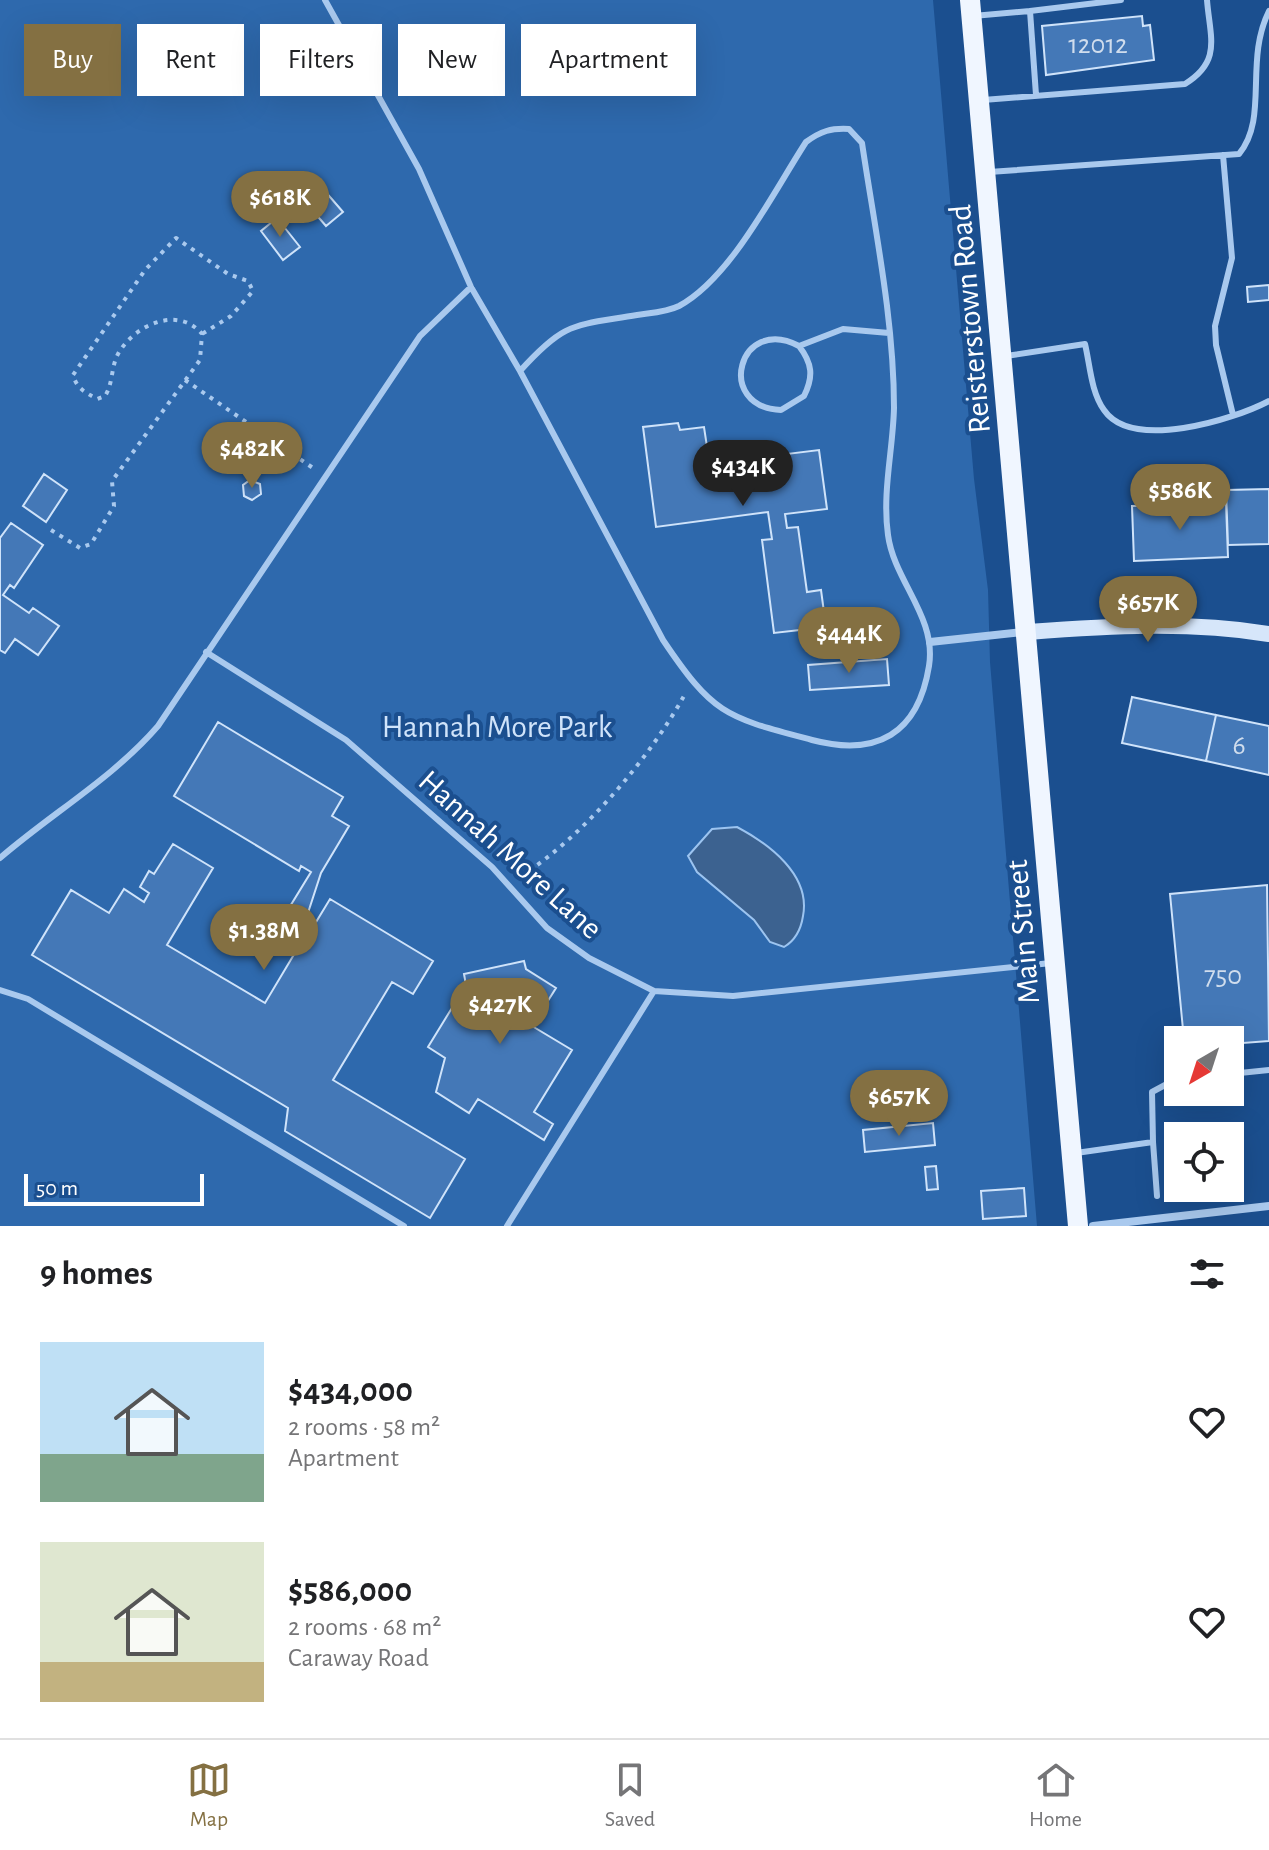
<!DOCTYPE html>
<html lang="en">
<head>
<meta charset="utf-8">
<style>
  body { margin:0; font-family:"Alegreya Sans",sans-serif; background:#f2f2f2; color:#202124; height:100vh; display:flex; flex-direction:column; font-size:30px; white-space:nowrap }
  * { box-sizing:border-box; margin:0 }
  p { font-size:26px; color:#757577 }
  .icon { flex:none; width:44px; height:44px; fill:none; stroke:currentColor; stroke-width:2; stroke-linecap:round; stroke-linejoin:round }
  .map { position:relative; height:1226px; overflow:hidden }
  .sheet { display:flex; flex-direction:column; background:#fff; flex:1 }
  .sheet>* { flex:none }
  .banner { position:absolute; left:24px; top:24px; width:800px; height:72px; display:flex; gap:16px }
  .needle { width:52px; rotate:219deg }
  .controls { position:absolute; left:1164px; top:1026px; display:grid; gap:16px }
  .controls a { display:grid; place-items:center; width:80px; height:80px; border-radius:0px; background:#fff; box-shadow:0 8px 32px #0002; font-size:40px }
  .scale { position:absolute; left:24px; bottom:20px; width:180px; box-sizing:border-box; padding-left:8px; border:4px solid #fff; border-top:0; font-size:22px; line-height:28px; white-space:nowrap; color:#fff; -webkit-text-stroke:6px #1b4f8f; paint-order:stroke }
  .price { position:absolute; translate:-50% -68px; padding:0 18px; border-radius:28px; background:#847042; color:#fff; font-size:26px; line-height:52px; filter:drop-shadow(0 2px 4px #0008) }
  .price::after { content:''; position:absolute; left:50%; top:48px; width:24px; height:18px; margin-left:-12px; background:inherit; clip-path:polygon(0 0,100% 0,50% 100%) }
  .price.selected { background:#222; color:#fff }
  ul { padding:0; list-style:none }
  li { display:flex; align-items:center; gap:24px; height:200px; padding:0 40px }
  li span { display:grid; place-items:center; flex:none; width:224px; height:160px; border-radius:0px; color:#555 }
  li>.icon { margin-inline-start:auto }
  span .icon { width:96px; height:96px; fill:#fffc; stroke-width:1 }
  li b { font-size:34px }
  h2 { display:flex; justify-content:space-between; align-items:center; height:96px; padding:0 40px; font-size:34px }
  .tag { padding:0 28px; border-radius:0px; background:#fff; box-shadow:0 8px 32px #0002; font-size:28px; line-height:72px }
  .tag.selected { background:#847042; color:#fff }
  .tab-bar { display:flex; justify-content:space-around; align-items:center; height:112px; border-top:2px solid #e0e0e0; background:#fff; font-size:22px; color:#757577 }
  .tab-bar a { display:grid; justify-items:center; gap:4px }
  .tab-bar .selected { color:#847042 }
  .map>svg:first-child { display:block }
</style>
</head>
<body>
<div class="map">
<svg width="1269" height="1226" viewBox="0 0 1269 1226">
  <rect width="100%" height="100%" fill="#1b4f8f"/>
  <path fill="#2e69ad" d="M0 0H933L974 479 988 590 990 662 1037 1226H0Z"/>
  <path fill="#3c6290" stroke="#9cc4f0" stroke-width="2" d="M737 827C769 844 811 875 803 916 801 929 796 940 784 947L770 942 754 920 697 872 688 856 712 829Z"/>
  <path fill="#4478b7" stroke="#cfe3fa" stroke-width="2" d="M1142 16 1143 26 1150 25 1154 60 1046 75 1042 26Z
    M317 182 343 212 326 226 301 197Z
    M277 218 300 247 283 260 261 231Z
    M1269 285V300L1248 302 1247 287Z
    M678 423 680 430 704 427 709 460 749 455 752 479 759 478 758 466 771 464 770 456 819 450 827 509 785 514 787 528 798 527 807 592 821 590 826 627 774 633 762 540 772 539 768 512 656 527 643 427Z
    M44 474 67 490 46 522 23 506Z
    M250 480 260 484 261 494 252 500 244 496 243 485Z
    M1269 489V544L1228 545 1226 490Z
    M1226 503 1228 557 1134 561 1132 506Z
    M11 523 43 545 14 588 10 585 3 595 29 613 33 608 59 626 38 655 15 639 5 653 0 650V538Z
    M887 659 889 685 810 690 808 665Z
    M1132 697 1216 715 1206 761 1122 743Z
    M1216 715 1269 726V775L1206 761Z
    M218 722 343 797 332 816 349 826 321 873 305 922 313 927 330 899 433 961 413 994 392 982 333 1080 465 1159 430 1218 285 1131 288 1108 32 955 71 890 109 913 124 889 144 902 149 893 140 887 149 871 154 874 173 844 213 868 167 945 265 1003 302 941 278 926 311 872 301 866 299 871 174 796Z
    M1267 885 1269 1041 1230 1044V1040H1184L1170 894Z
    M524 961 526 969 556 988 532 1026 572 1050 534 1112 553 1124 544 1140 478 1099 469 1113 436 1092 445 1058 428 1047 466 985 464 974Z
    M933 1123 935 1145 865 1152 863 1130Z
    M936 1166 938 1189 927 1190 925 1167Z
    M1024 1188 1026 1216 983 1219 981 1191Z"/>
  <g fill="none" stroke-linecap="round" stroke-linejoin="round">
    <path stroke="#a9c9ee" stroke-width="4" stroke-dasharray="4 6" stroke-linecap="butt" d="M185 380 313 468
      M51 530 80 548 91 544 114 506 112 481 200 360 202 334C178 305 134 325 118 354 111 367 113 384 105 396L97 399C85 392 77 389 73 375L145 270 176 238 228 274 248 281 253 291 231 316 202 334
      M521 876C583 837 650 758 685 694"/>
    <path stroke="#a9c9ee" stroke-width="6" d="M325 0 419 169 471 287 520 371 663 640C714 716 726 717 812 740 877 757 918 734 929 666 937 617 894 581 888 535 882 492 893 450 894 408 894 320 875 230 862 143L849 129C831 128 821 131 806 142 774 191 731 278 679 306 667 312 650 313 637 315 573 326 565 321 520 371
      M973 16 1030 11
      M1036 95 1030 11 1121 0
      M983 100 1185 84C1222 61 1210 38 1207 0
      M1223 155 1232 258 1215 326 1216 345 1233 415
      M989 172 1239 154C1269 118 1244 61 1269 11
      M799 346C812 363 814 376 804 396L781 410C714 407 739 314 799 346L843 329 889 333
      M1006 356 1085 344C1090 365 1091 392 1104 410 1132 451 1233 420 1269 401
      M206 652 346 740 492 867 547 928 589 958 654 991 733 996 1051 963
      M0 858C52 813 113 778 158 726L420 336 471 287
      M0 990 28 999 404 1226
      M1230 1074 1269 1070
      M1153 1142 1157 1196
      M1076 1153 1153 1142 1152 1092 1178 1078
      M507 1226 654 991"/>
    <path stroke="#a9c9ee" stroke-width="8" d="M930 642 1023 632
      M1093 1226 1269 1206"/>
    <path stroke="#d6e6fa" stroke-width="16" d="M1028 632C1109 626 1188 621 1269 634"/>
    <path stroke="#f0f6ff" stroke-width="20" d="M970 0 1078 1226"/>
  </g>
  <g text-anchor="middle" stroke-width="8" stroke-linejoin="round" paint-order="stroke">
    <g font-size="28" fill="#d0dded">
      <text x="1098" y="53">12012</text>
      <text x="1239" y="754">6</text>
      <text x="1223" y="984">750</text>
    </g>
    <g font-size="32" fill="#fff" stroke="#1b4f8f">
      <text transform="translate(969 319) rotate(-95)" y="11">Reisterstown Road</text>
      <text transform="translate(511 854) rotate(42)" y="11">Hannah More Lane</text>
      <text transform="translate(1022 932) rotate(-95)" y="11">Main Street</text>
    </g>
    <g font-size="32" fill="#cfe3fa" stroke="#1b4f8f">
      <text x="497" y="737">Hannah More Park</text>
    </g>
  </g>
</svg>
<div class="controls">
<a><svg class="needle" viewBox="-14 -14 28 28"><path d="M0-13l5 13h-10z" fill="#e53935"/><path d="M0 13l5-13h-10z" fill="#757577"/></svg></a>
<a><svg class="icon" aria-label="locate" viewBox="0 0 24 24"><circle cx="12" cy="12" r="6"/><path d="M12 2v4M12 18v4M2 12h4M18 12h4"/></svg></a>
</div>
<div class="scale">50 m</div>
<b class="price" style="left:280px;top:239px">$618K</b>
<b class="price" style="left:252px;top:490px">$482K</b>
<b class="price selected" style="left:743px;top:508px">$434K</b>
<b class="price" style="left:1180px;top:532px">$586K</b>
<b class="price" style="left:1148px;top:644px">$657K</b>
<b class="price" style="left:849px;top:675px">$444K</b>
<b class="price" style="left:264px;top:972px">$1.38M</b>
<b class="price" style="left:500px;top:1046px">$427K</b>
<b class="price" style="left:899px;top:1138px">$657K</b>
<div class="banner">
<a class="tag selected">Buy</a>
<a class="tag">Rent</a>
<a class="tag">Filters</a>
<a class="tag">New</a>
<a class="tag">Apartment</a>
</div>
</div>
<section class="sheet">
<h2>9 homes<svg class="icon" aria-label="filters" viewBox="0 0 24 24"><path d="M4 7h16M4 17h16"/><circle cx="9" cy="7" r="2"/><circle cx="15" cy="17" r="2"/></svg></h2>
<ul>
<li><span style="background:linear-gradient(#bfe0f5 70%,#7fa58c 0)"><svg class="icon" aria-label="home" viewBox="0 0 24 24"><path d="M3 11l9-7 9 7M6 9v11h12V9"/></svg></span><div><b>$434,000</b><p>2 rooms · 58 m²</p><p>Apartment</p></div><svg class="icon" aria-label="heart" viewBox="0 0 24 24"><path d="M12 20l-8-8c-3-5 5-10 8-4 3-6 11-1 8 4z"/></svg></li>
<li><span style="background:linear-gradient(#dfe7d0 75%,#c2b280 0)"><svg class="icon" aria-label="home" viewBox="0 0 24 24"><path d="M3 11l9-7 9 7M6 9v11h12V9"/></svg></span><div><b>$586,000</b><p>2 rooms · 68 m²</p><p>Caraway Road</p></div><svg class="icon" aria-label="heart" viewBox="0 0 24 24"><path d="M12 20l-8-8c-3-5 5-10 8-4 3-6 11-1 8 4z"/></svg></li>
</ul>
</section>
<nav class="tab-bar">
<a class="selected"><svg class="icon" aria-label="map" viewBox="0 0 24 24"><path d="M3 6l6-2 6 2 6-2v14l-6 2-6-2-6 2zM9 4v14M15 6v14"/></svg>Map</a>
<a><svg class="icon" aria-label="saved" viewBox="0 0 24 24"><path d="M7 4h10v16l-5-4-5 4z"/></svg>Saved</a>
<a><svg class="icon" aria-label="home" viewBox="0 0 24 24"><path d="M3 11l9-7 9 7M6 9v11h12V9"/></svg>Home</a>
</nav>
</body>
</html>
